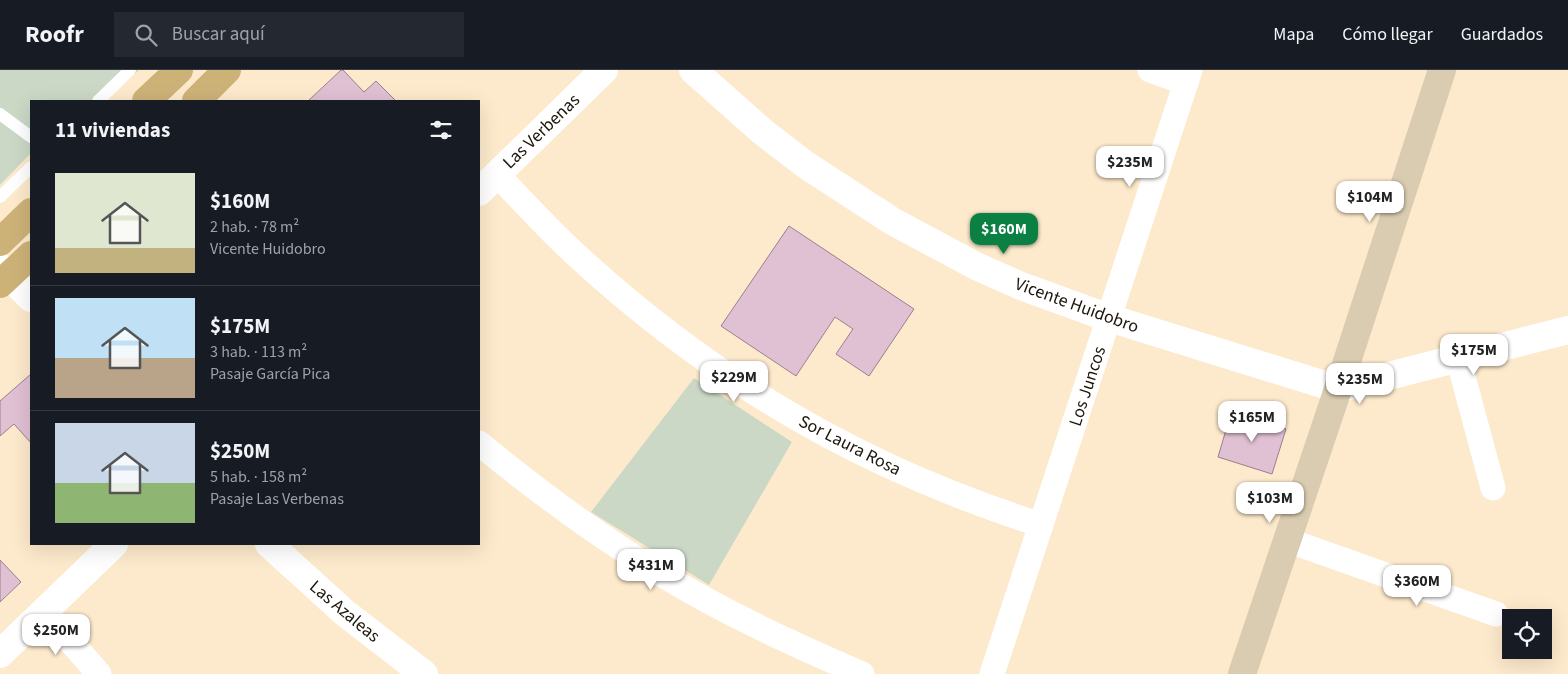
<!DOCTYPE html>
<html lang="es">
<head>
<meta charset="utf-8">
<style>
  body { margin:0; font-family:"Source Sans 3",sans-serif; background:#242831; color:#f1f3f6; height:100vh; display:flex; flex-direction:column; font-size:19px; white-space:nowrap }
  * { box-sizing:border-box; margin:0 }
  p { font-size:16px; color:#9ea1a6 }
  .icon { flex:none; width:28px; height:28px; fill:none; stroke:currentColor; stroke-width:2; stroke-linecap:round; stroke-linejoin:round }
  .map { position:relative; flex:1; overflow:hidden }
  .panel { position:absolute; left:30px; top:30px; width:450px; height:445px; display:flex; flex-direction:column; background:#171b24; border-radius:0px; box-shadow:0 5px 20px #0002 }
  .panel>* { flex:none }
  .buttons { position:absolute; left:1502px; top:539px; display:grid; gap:10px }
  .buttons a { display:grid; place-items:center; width:50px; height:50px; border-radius:0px; background:#171b24; box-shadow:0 5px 20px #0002; font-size:25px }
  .price { position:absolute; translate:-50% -42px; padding:0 11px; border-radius:10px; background:#fff; color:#222; font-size:16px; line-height:32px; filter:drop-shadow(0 1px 2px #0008) }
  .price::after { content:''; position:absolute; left:50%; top:30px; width:15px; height:11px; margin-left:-8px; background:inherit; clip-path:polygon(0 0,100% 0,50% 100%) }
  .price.active { background:#0b8043; color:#fff }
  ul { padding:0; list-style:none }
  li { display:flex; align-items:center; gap:15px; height:125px; padding:0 25px }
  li+li { border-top:1px solid #363941 }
  li span { display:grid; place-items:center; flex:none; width:140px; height:100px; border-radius:0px; color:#555 }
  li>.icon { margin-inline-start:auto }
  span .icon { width:60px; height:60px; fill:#fffc; stroke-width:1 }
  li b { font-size:21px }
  h2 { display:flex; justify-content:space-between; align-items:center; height:60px; padding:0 25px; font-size:21px }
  header { display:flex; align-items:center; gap:30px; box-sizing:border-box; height:70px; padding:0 25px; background:#171b24; border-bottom:1px solid #363941 }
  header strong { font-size:24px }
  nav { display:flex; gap:28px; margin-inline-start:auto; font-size:18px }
  .search { width:350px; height:45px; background:#242831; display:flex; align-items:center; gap:12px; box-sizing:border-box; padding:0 18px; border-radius:0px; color:#9ea1a6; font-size:19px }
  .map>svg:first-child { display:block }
</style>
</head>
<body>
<header>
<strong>Roofr</strong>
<div class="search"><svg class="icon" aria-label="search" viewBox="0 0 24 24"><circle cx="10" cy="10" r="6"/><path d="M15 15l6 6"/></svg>Buscar aquí</div>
<nav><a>Mapa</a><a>Cómo llegar</a><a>Guardados</a></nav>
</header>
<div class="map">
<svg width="1568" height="604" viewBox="0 0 1568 604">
  <rect width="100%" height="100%" fill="#fdeacc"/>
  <path fill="#cbd8c6" d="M0 0H139L105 31H31V83L0 115Z
    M694 308 792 372 709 515 591 442Z"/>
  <path fill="#e0c0d3" stroke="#9c7e90" d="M341 0H343L364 22 376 11 396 31H308Z
    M789 156 914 239 869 306 836 284 853 259 835 247 796 306 721 256Z
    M31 304V373L14 354 0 366V331Z
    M1231 343 1286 359 1272 404 1218 387Z
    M0 490 21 512 0 532Z"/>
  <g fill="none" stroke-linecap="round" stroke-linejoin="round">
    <path stroke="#fff" stroke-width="12" d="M98 31 130 0
      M0 44 31 67
      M0 127 31 97"/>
    <path stroke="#fff" stroke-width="25" d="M1150 0 1186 13
      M497 104C522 131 547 158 574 183 667 269 774 343 889 396 939 419 989 438 1041 455
      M1458 288 1493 418
      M479 373C537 421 597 465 661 504 725 543 793 574 862 604
      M1287 470 1496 544
      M44 541 99 604
      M992 604 1190 0"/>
    <path stroke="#fff" stroke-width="28" d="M693 0 763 62 806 95 892 151 978 197 1021 216 1109 248 1338 319 1568 260
      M479 122 604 0
      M0 197 31 228
      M269 474 345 543 424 604
      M0 584 114 474"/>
    <path stroke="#daccb1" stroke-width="28" d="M1242 604 1338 319 1442 0"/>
    <path stroke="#cdb278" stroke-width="28" d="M146 31 179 0
      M196 31 227 0
      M0 172 31 142
      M0 214 31 185"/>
  </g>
  <g text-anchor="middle" stroke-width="4" stroke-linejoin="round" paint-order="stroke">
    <g font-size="18" fill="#1d160b" stroke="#fff">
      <text transform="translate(541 61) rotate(-44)" y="6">Las Verbenas</text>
      <text transform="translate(1077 235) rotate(20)" y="6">Vicente Huidobro</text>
      <text transform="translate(1087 316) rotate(-72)" y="6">Los Juncos</text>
      <text transform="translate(850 375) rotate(27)" y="6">Sor Laura Rosa</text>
      <text transform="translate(345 541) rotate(40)" y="6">Las Azaleas</text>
    </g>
  </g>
</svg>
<div class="buttons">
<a><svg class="icon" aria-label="locate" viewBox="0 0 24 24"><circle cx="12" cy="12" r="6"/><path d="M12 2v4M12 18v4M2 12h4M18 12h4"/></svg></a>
</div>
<b class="price" style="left:1130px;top:118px">$235M</b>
<b class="price" style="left:1370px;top:153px">$104M</b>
<b class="price active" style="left:1004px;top:185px">$160M</b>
<b class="price" style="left:1474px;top:306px">$175M</b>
<b class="price" style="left:734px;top:333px">$229M</b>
<b class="price" style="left:1360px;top:335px">$235M</b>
<b class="price" style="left:1252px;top:373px">$165M</b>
<b class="price" style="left:1270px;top:454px">$103M</b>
<b class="price" style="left:651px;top:521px">$431M</b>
<b class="price" style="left:1417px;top:537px">$360M</b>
<b class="price" style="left:56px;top:586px">$250M</b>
<section class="panel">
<h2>11 viviendas<svg class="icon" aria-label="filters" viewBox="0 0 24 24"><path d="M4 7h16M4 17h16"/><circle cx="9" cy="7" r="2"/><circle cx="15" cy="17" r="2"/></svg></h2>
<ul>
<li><span style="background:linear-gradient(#dfe7d0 75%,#c2b280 0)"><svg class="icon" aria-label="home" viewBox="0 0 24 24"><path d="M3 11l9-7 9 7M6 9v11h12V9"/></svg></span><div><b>$160M</b><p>2 hab. · 78 m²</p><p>Vicente Huidobro</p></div></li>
<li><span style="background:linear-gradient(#bfe0f5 60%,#b9a48a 0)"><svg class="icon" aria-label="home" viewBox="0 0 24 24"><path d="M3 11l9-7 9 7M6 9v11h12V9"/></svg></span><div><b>$175M</b><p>3 hab. · 113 m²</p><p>Pasaje García Pica</p></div></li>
<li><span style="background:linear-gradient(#c9d6e8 60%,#8fb573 0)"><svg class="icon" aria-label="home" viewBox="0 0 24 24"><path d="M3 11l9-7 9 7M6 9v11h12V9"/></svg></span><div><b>$250M</b><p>5 hab. · 158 m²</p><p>Pasaje Las Verbenas</p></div></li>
</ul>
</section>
</div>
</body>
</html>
